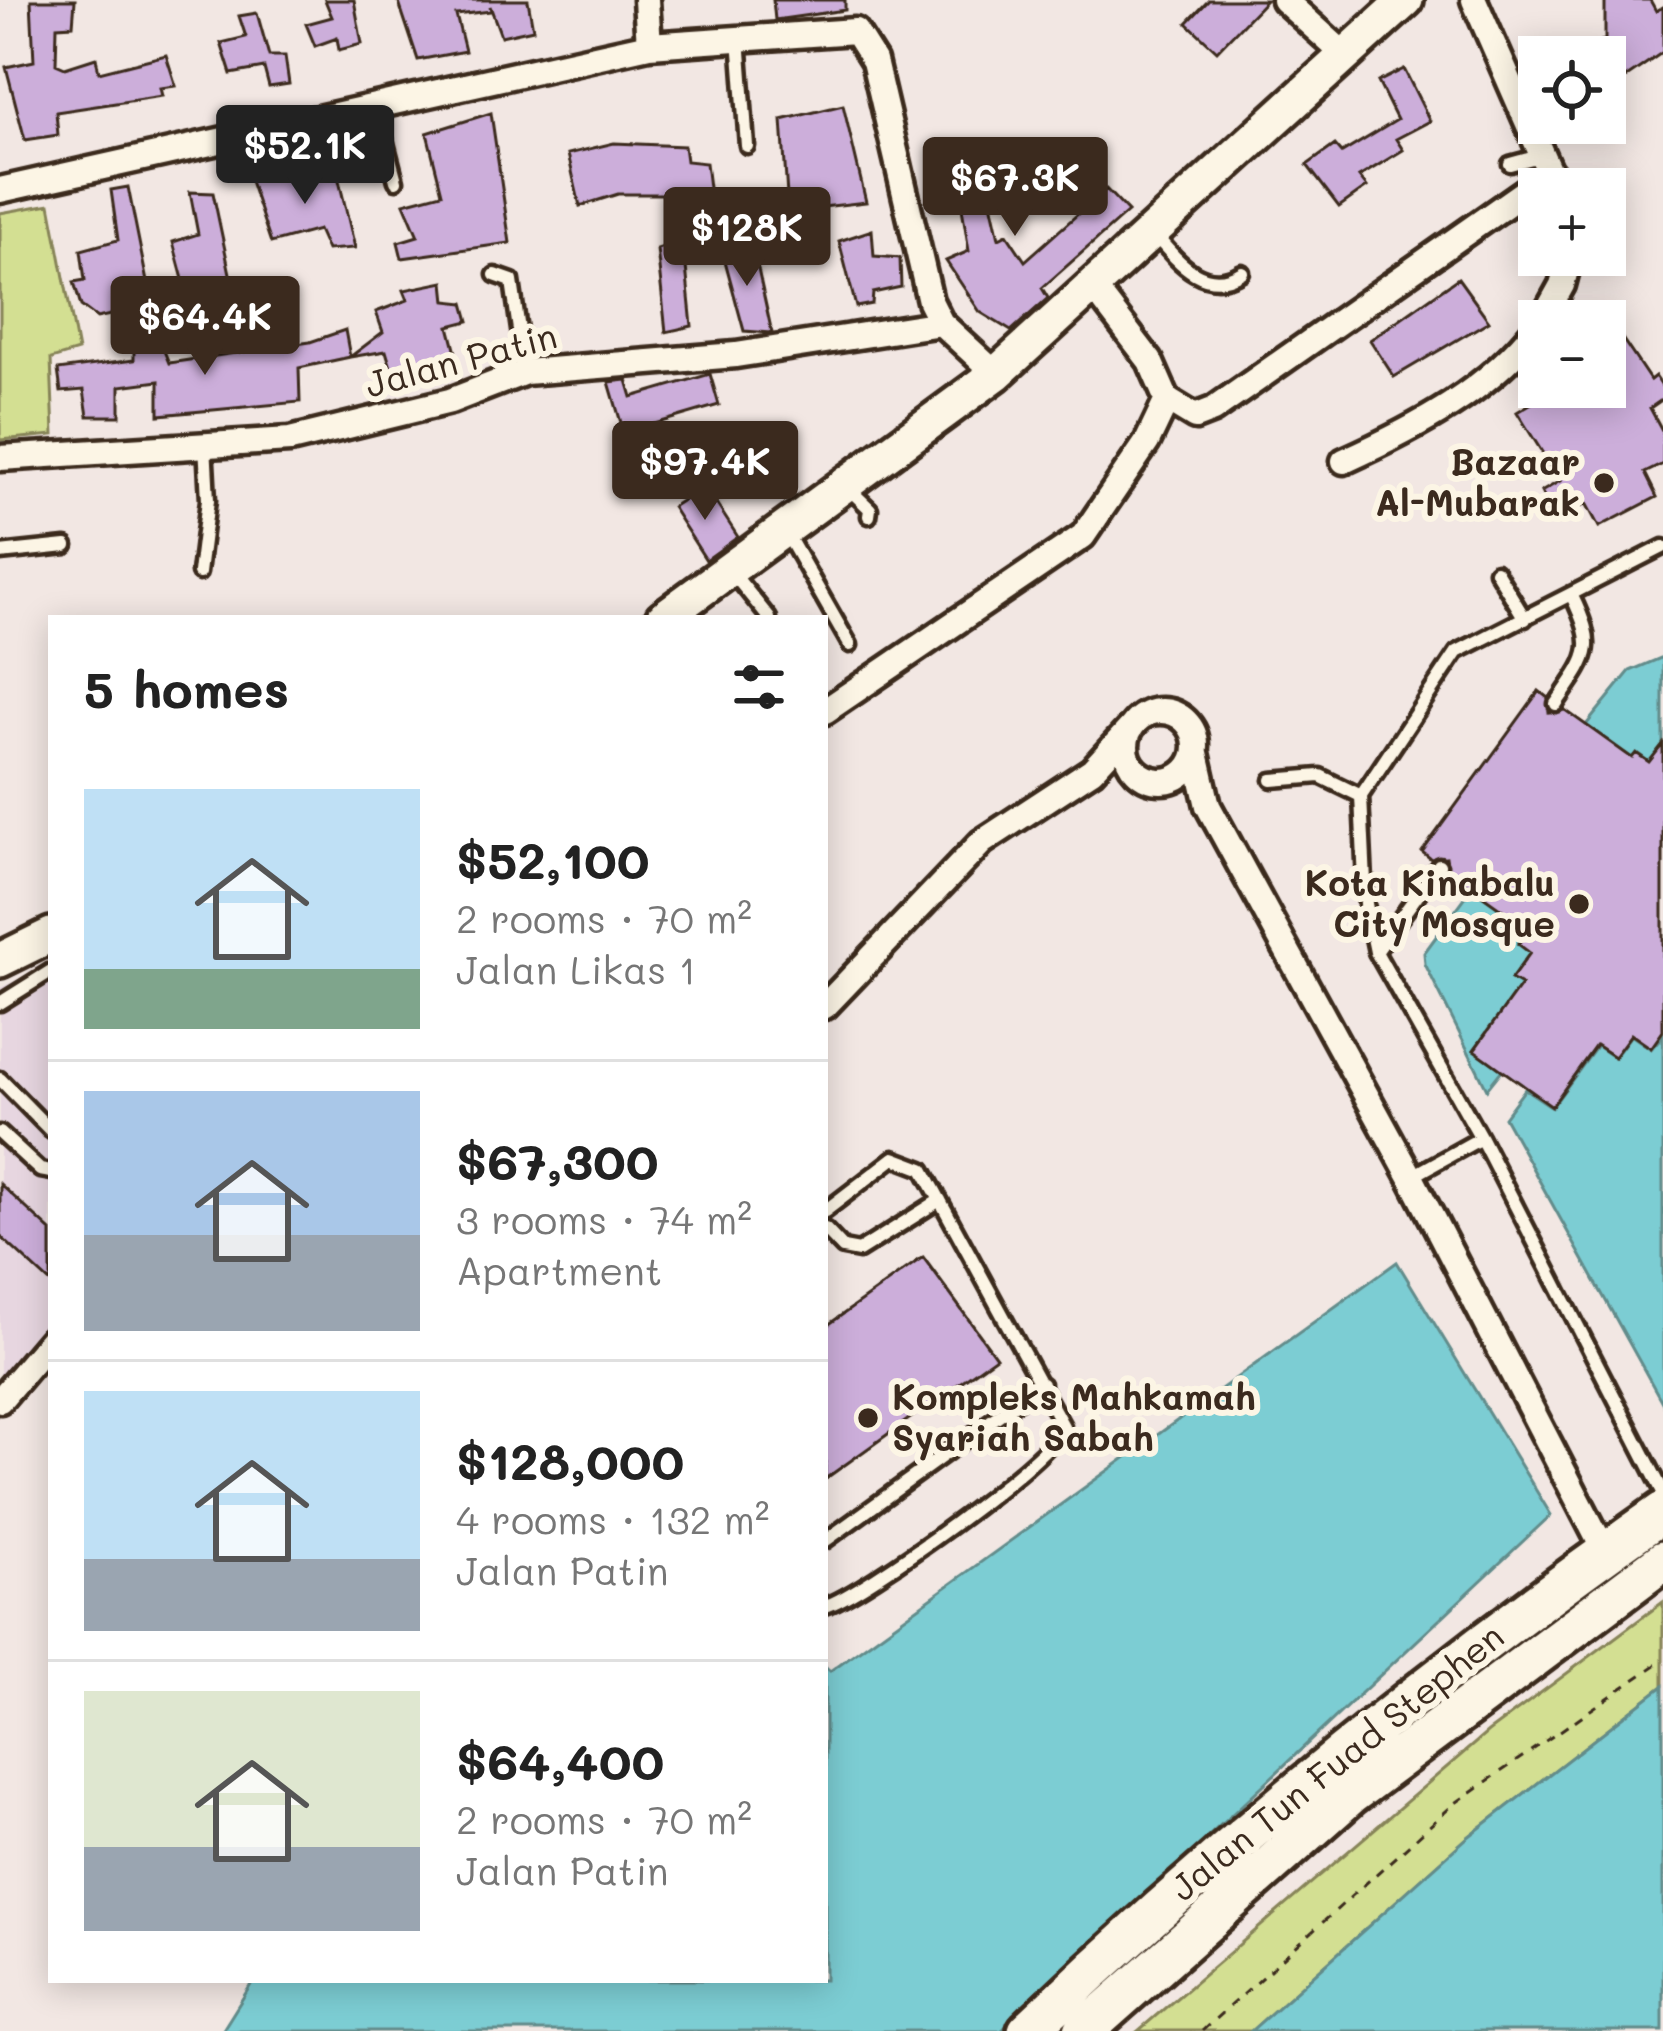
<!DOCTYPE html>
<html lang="en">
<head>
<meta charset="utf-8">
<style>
  body { margin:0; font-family:Mali,sans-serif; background:#f6f6f6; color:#222; height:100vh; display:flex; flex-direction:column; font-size:45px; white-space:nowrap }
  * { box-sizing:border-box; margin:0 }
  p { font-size:39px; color:#767676 }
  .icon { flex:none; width:66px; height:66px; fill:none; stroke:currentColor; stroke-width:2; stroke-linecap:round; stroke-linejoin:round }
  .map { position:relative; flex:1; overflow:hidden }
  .panel { position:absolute; left:48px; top:615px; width:780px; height:1368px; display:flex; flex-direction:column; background:#fff; border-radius:0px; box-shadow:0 6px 30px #0003 }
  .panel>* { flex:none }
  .buttons { position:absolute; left:1518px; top:36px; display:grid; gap:24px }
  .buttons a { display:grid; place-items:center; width:108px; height:108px; border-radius:0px; background:#fff; box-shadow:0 6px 30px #0003; font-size:60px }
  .price { position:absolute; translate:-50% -102px; padding:0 27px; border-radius:12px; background:#3b2a1e; color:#fff; font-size:39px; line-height:78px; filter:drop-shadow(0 3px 6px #0008) }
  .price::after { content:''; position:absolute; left:50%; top:72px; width:36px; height:27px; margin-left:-18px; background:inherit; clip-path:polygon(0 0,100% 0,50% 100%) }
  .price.active { background:#222; color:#fff }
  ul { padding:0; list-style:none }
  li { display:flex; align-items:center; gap:36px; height:300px; padding:0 36px }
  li+li { border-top:3px solid #e0e0e0 }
  li span { display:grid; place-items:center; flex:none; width:336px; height:240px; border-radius:0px; color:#555 }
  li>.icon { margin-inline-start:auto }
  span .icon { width:144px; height:144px; fill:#fffc; stroke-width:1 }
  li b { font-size:51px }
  h2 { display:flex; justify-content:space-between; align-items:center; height:144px; padding:0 36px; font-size:51px }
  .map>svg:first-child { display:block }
</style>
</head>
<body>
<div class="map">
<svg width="1663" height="2031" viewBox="0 0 1663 2031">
  <rect width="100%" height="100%" fill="#f2e7e3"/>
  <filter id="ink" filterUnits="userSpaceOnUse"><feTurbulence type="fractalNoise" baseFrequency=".00833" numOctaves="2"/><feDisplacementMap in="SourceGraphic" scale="24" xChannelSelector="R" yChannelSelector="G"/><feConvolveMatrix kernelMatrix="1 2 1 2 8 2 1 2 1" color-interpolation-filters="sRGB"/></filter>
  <g filter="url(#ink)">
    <path fill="#e7d6e0" d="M51 964V1333L0 1387V988Z"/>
    <path fill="#d3df92" stroke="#878458" stroke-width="3" d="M50 204 78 351 51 359 54 435 0 440V213Z
      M1663 1602V1686L1467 1838 1251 2031H1138L1488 1732Z"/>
    <path fill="#7ccdd3" stroke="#628c8b" stroke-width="3" d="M1663 657V755L1649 762 1637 753 1632 758 1586 725 1630 671Z
      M1472 888 1517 920 1514 925 1526 933 1530 953 1512 978 1521 985 1474 1050 1502 1070 1487 1089 1425 964 1424 953Z
      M1631 1035 1651 1049 1663 1035V1404L1504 1117 1525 1089 1552 1107 1597 1046 1614 1058Z
      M1397 1262 1551 1515 1001 2031H222L254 1980H825V1666L830 1671Z
      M1663 1686V2031H1251L1467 1838Z"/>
    <path fill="#ccaeda" stroke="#3b2a1e" stroke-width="3" d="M31 0H75L73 25 57 26 56 64 65 68 96 58 99 72 166 55 176 86 160 88 162 96 56 112 58 135 25 140 6 67 34 61Z
      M325 0H354L362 44 339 50 337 38 315 46 306 24 332 17Z
      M398 0H528L533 29 501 36 490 6 491 11 456 15 465 51 418 60Z
      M773 0H845V10L775 20Z
      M1209 0H1266L1217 51 1187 23Z
      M1605 0H1650L1656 11 1663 7V52L1605 92V52L1599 42 1605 39Z
      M257 13 269 56H285L289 84 269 87 264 68 231 74 221 43 246 37 239 16Z
      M1404 69 1430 121 1396 139 1403 150 1359 177 1367 187 1339 207 1307 165 1335 145 1342 153 1397 120 1378 82Z
      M843 105 866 202 788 211 782 120Z
      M491 113 510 243 402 258 398 242 418 236 404 203 442 193 427 133Z
      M614 143 684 146 686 161 706 163 710 196 692 201 697 244 684 247 692 326 666 332 657 249 670 245 663 194H618L580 206 568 154Z
      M989 143 995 154H1017L1028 197 990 198 999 238 1007 234 1025 261 1106 189 1128 212 1042 288 1048 298 1011 331 980 312 946 261 969 251 953 152Z
      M323 166 327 175 337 172 355 248 327 250 318 230 271 243 250 181Z
      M128 187 147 282 123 289 129 311 97 318 81 306 74 282 85 280 81 250 118 240 111 190Z
      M190 192 213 193 241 326 195 324 173 242 198 234Z
      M872 230 874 256 900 258 901 287 873 293 872 304 856 307 839 241Z
      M721 246 754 251 772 333 744 331Z
      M1458 278 1489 321 1394 377 1370 340Z
      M444 282 446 301 464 303 469 321 449 326 456 353 434 359 437 374 423 379 412 362 393 374 386 351 350 357 383 332 376 312 408 300 404 290Z
      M1605 313 1650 380 1655 376 1663 388V399L1650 408 1663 432V464L1645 473 1657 497 1599 527 1586 503 1556 520 1541 492 1560 481 1517 412 1558 387H1605Z
      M345 330 350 357 299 368 300 402 159 415V381L120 386V416H88L84 390 61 392 58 370 134 360V348L162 346 169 363 310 342Z
      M710 374 719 405 624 433 609 382 627 380 632 397Z
      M705 486 738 537 706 560 672 507Z
      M1539 691 1548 698 1549 712 1565 710 1632 758 1636 753 1649 762 1663 744V1031L1651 1048 1631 1034 1614 1057 1596 1045 1552 1106 1474 1050 1521 985 1511 979 1530 953 1518 944 1526 933 1513 925 1517 920 1448 871 1446 857 1431 859 1422 852Z
      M0 1184 51 1231V1283L0 1236Z
      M923 1257 996 1357 825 1479V1327Z"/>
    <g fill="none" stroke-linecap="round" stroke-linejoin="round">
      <g stroke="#3b2a1e" stroke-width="21">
        <path id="service" d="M739 38 747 146
          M376 105 396 181
          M1510 164 1543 155
          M1155 235C1179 263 1205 295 1242 272
          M495 275 512 281 525 372
          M846 486 870 509 869 516
          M785 531 850 645
          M1663 547 1457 652 1361 796 1366 904 1376 952 1481 1138 1663 1492
          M0 553 66 546
          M731 571 769 618
          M1496 571 1525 619
          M199 573 208 500 205 444
          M1556 704C1589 656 1598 650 1572 596
          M1272 780 1320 776 1361 796
          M1376 952 1439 865
          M0 1003 51 971
          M0 1079 51 1131
          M0 1133 40 1170 51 1172
          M1411 1177 1481 1138
          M825 1211 894 1158 923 1169 1063 1426C1059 1454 858 1598 825 1606
          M825 1229 843 1248 859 1251 940 1200
          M825 1541 1042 1384"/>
      </g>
      <g stroke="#3b2a1e" stroke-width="33">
        <path id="minor" d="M646 0 649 45
          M1284 0 1346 56
          M1474 0 1555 185
          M0 190 649 45 855 31 874 61 930 301 941 323 996 374
          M1542 321 1562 285 1570 255
          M1167 400 1195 417 1213 410 1551 173
          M0 458 290 440 450 401 525 372 736 355 941 323
          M1344 461C1417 428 1490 390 1539 325
          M825 711 1083 536 1147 442 1167 400 1150 361 1092 285
          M1126 746a35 35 0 1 1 70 0a35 35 0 1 1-70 0Z
          M1196 753 1208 806 1411 1177 1605 1552
          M825 1006 982 842 1092 770 1134 724
          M0 1400 51 1340"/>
      </g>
      <g stroke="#3b2a1e" stroke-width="42">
        <path id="secondary" d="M663 618 996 374 1406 0
          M0 960 51 935"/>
      </g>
      <g stroke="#3b2a1e" stroke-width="48">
        <path id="trunk" d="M1028 2031C1227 1841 1438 1670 1663 1512
          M1084 2031 1350 1795 1663 1561"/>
      </g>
      <path stroke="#3b2a1e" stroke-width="3" stroke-dasharray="9 9" stroke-linecap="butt" d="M1202 2031 1454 1804 1663 1660"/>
      <use href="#service" stroke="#fcf5e5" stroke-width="12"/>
      <use href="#minor" stroke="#fcf5e5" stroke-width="24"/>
      <use href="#secondary" stroke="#fcf5e5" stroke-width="33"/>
      <use href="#trunk" stroke="#fcf5e5" stroke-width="39"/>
    </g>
  </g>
  <g fill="#3b2a1e" stroke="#fcf5e5" stroke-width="4.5">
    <circle cx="1604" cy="483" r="12"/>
    <circle cx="1579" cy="904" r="12"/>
    <circle cx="868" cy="1418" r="12"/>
  </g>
  <g text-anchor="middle" stroke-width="12" stroke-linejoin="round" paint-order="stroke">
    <g font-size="36" fill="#3b2a1e" stroke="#fcf5e5">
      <text transform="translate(461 360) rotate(-15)" y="13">Jalan Patin</text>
      <text transform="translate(1337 1762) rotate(-39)" y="13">Jalan Tun Fuad Stephen</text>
    </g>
    <g font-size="36" font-weight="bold" fill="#3b2a1e" stroke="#fcf5e5" text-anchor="end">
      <text x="1580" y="475">Bazaar<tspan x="1580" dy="41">Al-Mubarak</tspan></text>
      <text x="1555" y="896">Kota Kinabalu<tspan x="1555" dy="41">City Mosque</tspan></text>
      <text x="892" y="1410" text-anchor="start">Kompleks Mahkamah<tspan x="892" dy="41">Syariah Sabah</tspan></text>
    </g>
  </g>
</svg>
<div class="buttons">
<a><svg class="icon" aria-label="locate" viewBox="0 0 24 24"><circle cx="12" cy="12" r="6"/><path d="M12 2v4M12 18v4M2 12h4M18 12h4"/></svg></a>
<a>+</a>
<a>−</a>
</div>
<b class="price active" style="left:305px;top:207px">$52.1K</b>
<b class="price" style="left:1015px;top:239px">$67.3K</b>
<b class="price" style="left:747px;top:289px">$128K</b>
<b class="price" style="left:205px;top:378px">$64.4K</b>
<b class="price" style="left:705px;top:523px">$97.4K</b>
<section class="panel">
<h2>5 homes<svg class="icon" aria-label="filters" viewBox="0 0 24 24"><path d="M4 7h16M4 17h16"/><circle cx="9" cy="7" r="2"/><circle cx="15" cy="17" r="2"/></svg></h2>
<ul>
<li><span style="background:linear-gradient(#bfe0f5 75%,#7fa58c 0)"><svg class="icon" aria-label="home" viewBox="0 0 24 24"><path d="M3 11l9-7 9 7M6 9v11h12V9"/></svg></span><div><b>$52,100</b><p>2 rooms · 70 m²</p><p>Jalan Likas 1</p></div></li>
<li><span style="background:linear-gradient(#a9c7e8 60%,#9aa5b1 0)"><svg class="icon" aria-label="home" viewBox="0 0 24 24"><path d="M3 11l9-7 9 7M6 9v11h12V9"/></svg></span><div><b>$67,300</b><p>3 rooms · 74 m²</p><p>Apartment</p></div></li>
<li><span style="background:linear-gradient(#bfe0f5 70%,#9aa5b1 0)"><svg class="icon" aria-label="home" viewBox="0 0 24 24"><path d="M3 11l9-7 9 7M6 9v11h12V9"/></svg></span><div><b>$128,000</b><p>4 rooms · 132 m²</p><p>Jalan Patin</p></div></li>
<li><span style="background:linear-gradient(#dfe7d0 65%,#9aa5b1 0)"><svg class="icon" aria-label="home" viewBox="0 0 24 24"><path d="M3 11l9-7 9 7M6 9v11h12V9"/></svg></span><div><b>$64,400</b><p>2 rooms · 70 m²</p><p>Jalan Patin</p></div></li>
</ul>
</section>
</div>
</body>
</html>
